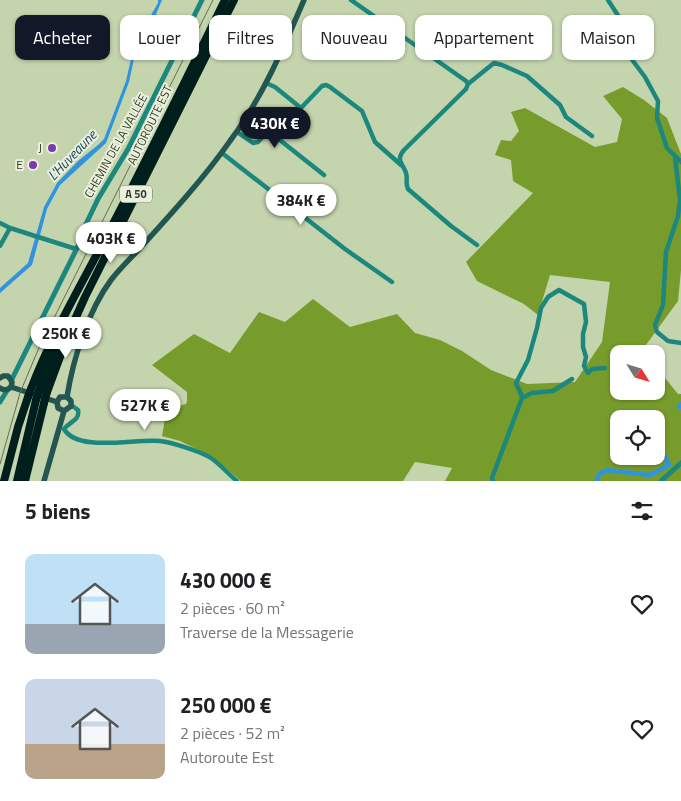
<!DOCTYPE html>
<html lang="fr">
<head>
<meta charset="utf-8">
<style>
  body { margin:0; font-family:"Titillium Web",sans-serif; background:#f6f6f6; color:#202124; height:100vh; display:flex; flex-direction:column; font-size:19px; white-space:nowrap }
  * { box-sizing:border-box; margin:0 }
  p { font-size:16px; color:#757577 }
  .icon { flex:none; width:28px; height:28px; fill:none; stroke:currentColor; stroke-width:2; stroke-linecap:round; stroke-linejoin:round }
  .map { position:relative; height:481px; overflow:hidden }
  .sheet { display:flex; flex-direction:column; background:#fff; flex:1 }
  .sheet>* { flex:none }
  .top-card { position:absolute; left:15px; top:15px; width:651px; height:45px; display:flex; gap:10px }
  .needle { width:32px; rotate:127deg }
  .tools { position:absolute; left:610px; top:345px; display:grid; gap:10px }
  .tools a { display:grid; place-items:center; width:55px; height:55px; border-radius:10px; background:#fff; box-shadow:0 1px 4px #0004; font-size:25px }
  .price { position:absolute; translate:-50% -42px; padding:0 11px; border-radius:18px; background:#fff; color:#222; font-size:16px; line-height:32px; filter:drop-shadow(0 1px 2px #0008) }
  .price::after { content:''; position:absolute; left:50%; top:30px; width:15px; height:11px; margin-left:-8px; background:inherit; clip-path:polygon(0 0,100% 0,50% 100%) }
  .price.selected { background:#111827; color:#fff }
  ul { padding:0; list-style:none }
  li { display:flex; align-items:center; gap:15px; height:125px; padding:0 25px }
  li span { display:grid; place-items:center; flex:none; width:140px; height:100px; border-radius:10px; color:#555 }
  li>.icon { margin-inline-start:auto }
  span .icon { width:60px; height:60px; fill:#fffc; stroke-width:1 }
  li b { font-size:21px }
  h2 { display:flex; justify-content:space-between; align-items:center; height:60px; padding:0 25px; font-size:21px }
  .tag { padding:0 18px; border-radius:10px; background:#fff; box-shadow:0 1px 4px #0004; font-size:18px; line-height:45px }
  .tag.selected { background:#111827; color:#fff }
  .map>svg:first-child { display:block }
</style>
</head>
<body>
<div class="map">
<svg width="681" height="481" viewBox="0 0 681 481">
  <rect width="100%" height="100%" fill="#c4d4ad"/>
  <path fill="#779c2b" fill-rule="evenodd" d="M623 87 644 100 667 118 681 154V270L678 301 643 349 646 354H619V391H656V367L678 394H681V481H445L452 468 415 462 403 481H241L211 456 180 441 162 436 165 419 172 415 175 407 186 404 187 401V392L152 365 194 334 230 353 259 312 285 322 313 299 350 327 397 314 415 333 440 340 462 351 491 370 527 384 575 382 602 342 610 282 550 275 538 315 524 304 477 281 466 262 533 193 513 181 511 160 495 155 501 140 511 141 519 131 511 112 525 108 595 147 617 142 622 119 603 96ZM619 419H656V456H619Z"/>
  <path fill="#3093de" d="M158 0H162L154 19 143 30 138 40 129 82 106 143 60 185 47 209 32 265 0 293V288L28 263 44 207 57 183 78 161 98 145 104 139 126 81 131 59 135 37 139 28 151 15 158 3Z"/>
  <g fill="none" stroke-linecap="round" stroke-linejoin="round">
    <path stroke="#3093de" stroke-width="4.5" d="M679 407 681 404
      M597 480 599 474 607 470 650 475 669 465 665 456"/>
    <path stroke="#1c877d" stroke-width="4.5" d="M351 0 466 81 468 84 466 89 404 150C395 161 403 163 406 173 408 179 405 183 408 189L451 226 477 245
      M608 0 619 17 627 53 645 77 658 101 657 118 667 148 681 162
      M266 83 275 87 301 108 322 86 326 85 330 87 362 111 375 142 401 165
      M468 84 494 63 502 65 527 76 560 105 566 117 592 136
      M237 132 253 143 258 142 266 133H271L324 175
      M222 153 345 249 392 282
      M675 157 680 200 678 216 666 252 663 305 655 325 657 332 668 341 681 343
      M0 223 10 228 76 249
      M0 246 10 228
      M522 398 532 393 553 391 572 379
      M71 405 78 410C80 421 70 421 64 429 78 453 136 438 160 441 171 442 202 452 211 458 220 464 228 474 237 481
      M493 481 492 478 522 398C521 391 518 389 516 383L528 360 537 328 541 308 548 297 559 290 584 304 586 322 583 334V347L586 357 584 366 588 373 592 369 605 368"/>
    <path stroke="#1c877d" stroke-width="5" d="M12 379 82 238 86 224 98 199 128 149 202 0
      M0 402 8 389
      M661 481 681 463"/>
    <path stroke="#235651" stroke-width="5.5" d="M0 378 3 376H8L12 382C12 389 6 392 0 388
      M11 387 33 394
      M42 397 57 402
      M67 397C73 359 88 311 111 280 120 268 132 257 142 246 172 213 204 178 230 141 262 98 283 49 304 0
      M64 411 58 408 57 402 60 397H67
      M64 411 71 406V401L67 397
      M44 481 64 411"/>
    <path stroke="#001f1c" stroke-width="8" d="M31 389C54 329 87 275 116 218 154 146 189 73 225 0
      M39 391 59 336
      M47 392 68 335 85 297 234 0
      M4 481 18 427 28 397
      M17 481 36 400
      M25 481 44 403"/>
    <path stroke="#636d55" stroke-width="1" d="M0 464 20 393 38 350 213 0"/>
    <path stroke="#001f1c" stroke-width="8" d="M28 397 31 389
      M36 400 39 391
      M44 403 47 392"/>
  </g>
  <g fill="#7b3aaf" stroke="#e9f1dd" stroke-width="2">
    <circle cx="52" cy="148" r="5"/>
    <circle cx="33" cy="165" r="5"/>
  </g>
  <g text-anchor="middle" stroke-width="4" stroke-linejoin="round" paint-order="stroke">
    <rect fill="#e9f1dd" stroke="#68705e" stroke-width="1" x="120" y="185.5" width="32" height="17" rx="4"/>
    <g font-size="11" font-weight="bold" fill="#313828">
      <text x="136" y="198">A 50</text>
    </g>
    <g font-size="12" fill="#313828" stroke="#e9f1dd">
      <text transform="translate(150 125) rotate(-64)" y="4">AUTOROUTE EST</text>
      <text transform="translate(116 146) rotate(-61)" y="4">CHEMIN DE LA VALLÉE</text>
    </g>
    <g font-size="12" fill="#313828" stroke="#e9f1dd" text-anchor="end">
      <text x="42" y="152">J</text>
      <text x="23" y="169">E</text>
    </g>
    <g font-size="14" font-style="italic" fill="#204666" stroke="#e9f1dd">
      <text transform="translate(72 155) rotate(-46)" y="5">L'Huveaune</text>
    </g>
  </g>
</svg>
<div class="tools">
<a><svg class="needle" viewBox="-14 -14 28 28"><path d="M0-13l5 13h-10z" fill="#e53935"/><path d="M0 13l5-13h-10z" fill="#757577"/></svg></a>
<a><svg class="icon" aria-label="locate" viewBox="0 0 24 24"><circle cx="12" cy="12" r="6"/><path d="M12 2v4M12 18v4M2 12h4M18 12h4"/></svg></a>
</div>
<b class="price selected" style="left:275px;top:149px">430K €</b>
<b class="price" style="left:301px;top:226px">384K €</b>
<b class="price" style="left:111px;top:264px">403K €</b>
<b class="price" style="left:66px;top:359px">250K €</b>
<b class="price" style="left:145px;top:431px">527K €</b>
<div class="top-card">
<a class="tag selected">Acheter</a>
<a class="tag">Louer</a>
<a class="tag">Filtres</a>
<a class="tag">Nouveau</a>
<a class="tag">Appartement</a>
<a class="tag">Maison</a>
</div>
</div>
<section class="sheet">
<h2>5 biens<svg class="icon" aria-label="filters" viewBox="0 0 24 24"><path d="M4 7h16M4 17h16"/><circle cx="9" cy="7" r="2"/><circle cx="15" cy="17" r="2"/></svg></h2>
<ul>
<li><span style="background:linear-gradient(#bfe0f5 70%,#9aa5b1 0)"><svg class="icon" aria-label="home" viewBox="0 0 24 24"><path d="M3 11l9-7 9 7M6 9v11h12V9"/></svg></span><div><b>430 000 €</b><p>2 pièces · 60 m²</p><p>Traverse de la Messagerie</p></div><svg class="icon" aria-label="heart" viewBox="0 0 24 24"><path d="M12 20l-8-8c-3-5 5-10 8-4 3-6 11-1 8 4z"/></svg></li>
<li><span style="background:linear-gradient(#c9d6e8 65%,#b9a48a 0)"><svg class="icon" aria-label="home" viewBox="0 0 24 24"><path d="M3 11l9-7 9 7M6 9v11h12V9"/></svg></span><div><b>250 000 €</b><p>2 pièces · 52 m²</p><p>Autoroute Est</p></div><svg class="icon" aria-label="heart" viewBox="0 0 24 24"><path d="M12 20l-8-8c-3-5 5-10 8-4 3-6 11-1 8 4z"/></svg></li>
</ul>
</section>
</body>
</html>
